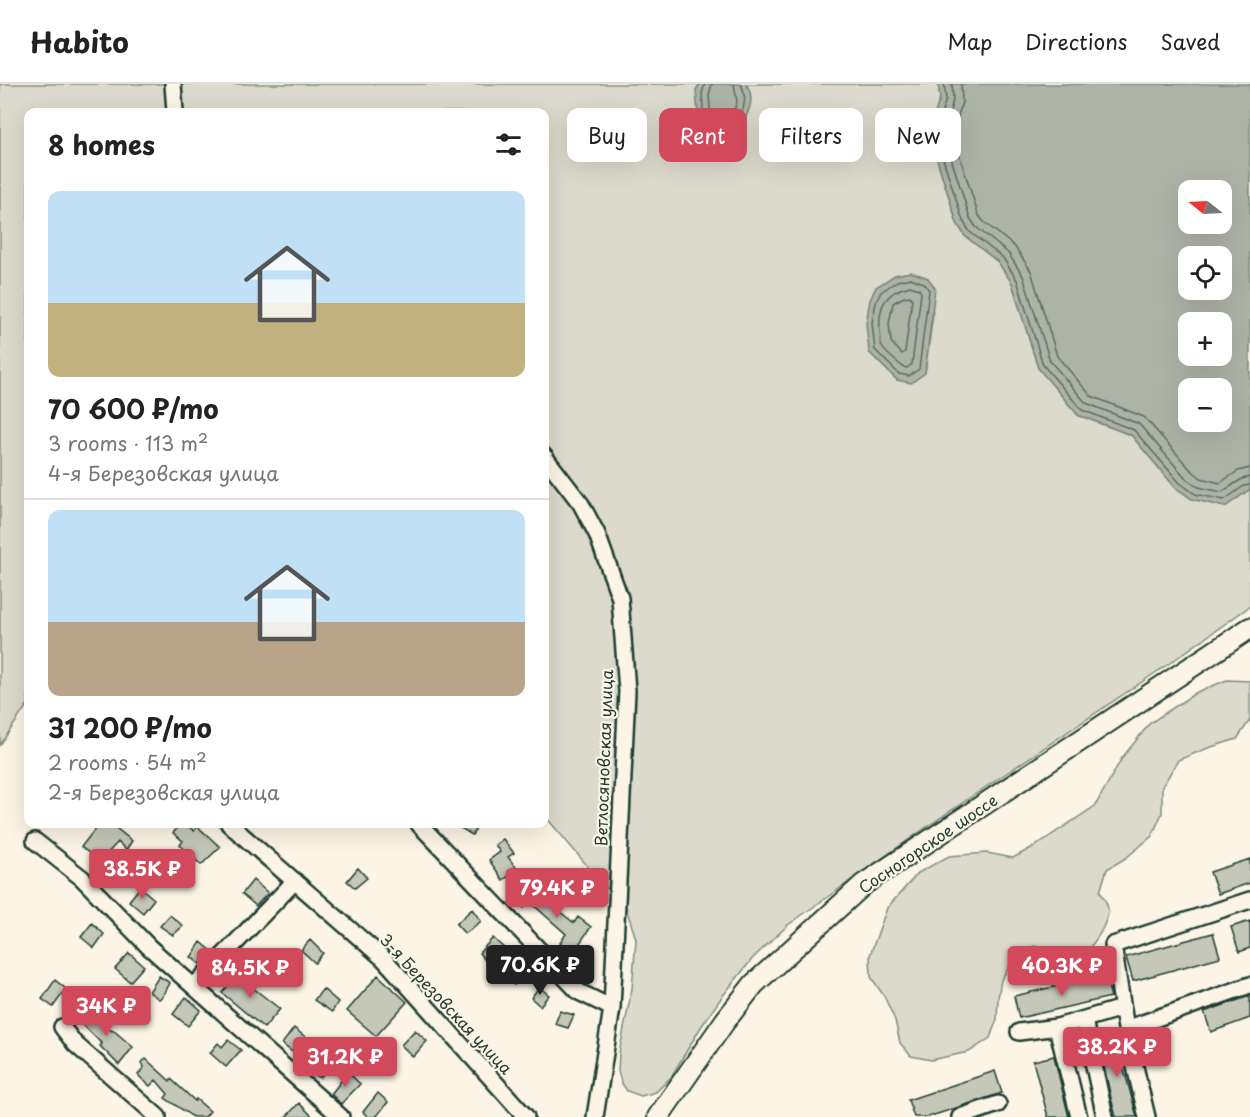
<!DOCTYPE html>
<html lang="en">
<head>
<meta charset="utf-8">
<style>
  body { margin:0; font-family:"Playpen Sans",sans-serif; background:#f2f2f2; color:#222; height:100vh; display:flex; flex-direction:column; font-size:22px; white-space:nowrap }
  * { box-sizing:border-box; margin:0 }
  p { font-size:20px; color:#767676 }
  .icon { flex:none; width:33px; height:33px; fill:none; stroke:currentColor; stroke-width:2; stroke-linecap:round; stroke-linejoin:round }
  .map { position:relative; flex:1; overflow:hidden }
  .side { position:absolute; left:24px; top:24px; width:525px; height:720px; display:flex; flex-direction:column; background:#fff; border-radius:12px; box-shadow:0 6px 24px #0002 }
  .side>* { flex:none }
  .guide { position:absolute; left:567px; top:24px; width:570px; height:54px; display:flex; gap:12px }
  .needle { width:39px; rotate:288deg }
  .fabs { position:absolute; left:1178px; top:96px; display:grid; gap:12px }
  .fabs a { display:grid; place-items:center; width:54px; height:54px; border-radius:12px; background:#fff; box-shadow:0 6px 24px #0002; font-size:30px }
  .price { position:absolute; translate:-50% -51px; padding:0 14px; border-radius:6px; background:#d1495b; color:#fff; font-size:20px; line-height:39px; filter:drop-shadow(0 2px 3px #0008) }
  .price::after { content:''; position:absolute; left:50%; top:36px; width:18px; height:14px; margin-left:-9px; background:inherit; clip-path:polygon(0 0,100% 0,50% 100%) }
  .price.on { background:#222; color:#fff }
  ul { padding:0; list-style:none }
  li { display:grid; align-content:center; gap:12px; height:318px; padding:0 24px }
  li+li { border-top:2px solid #e0e0e0 }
  li span { display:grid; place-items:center; height:186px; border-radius:12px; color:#555 }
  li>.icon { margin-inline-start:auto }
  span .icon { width:108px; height:108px; fill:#fffc; stroke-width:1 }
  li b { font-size:26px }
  h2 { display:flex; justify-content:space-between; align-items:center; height:72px; padding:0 24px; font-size:26px }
  .pill { padding:0 21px; border-radius:12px; background:#fff; box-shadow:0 6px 24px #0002; font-size:21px; line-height:54px }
  .pill.on { background:#d1495b; color:#fff }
  header { display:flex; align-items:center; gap:36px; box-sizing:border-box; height:84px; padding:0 30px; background:#fff; border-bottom:2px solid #e0e0e0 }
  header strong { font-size:28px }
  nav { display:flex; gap:33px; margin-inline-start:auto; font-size:21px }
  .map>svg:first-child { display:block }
</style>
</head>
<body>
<header>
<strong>Habito</strong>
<nav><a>Map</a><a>Directions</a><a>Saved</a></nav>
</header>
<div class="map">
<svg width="1250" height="1033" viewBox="0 0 1250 1033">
  <rect width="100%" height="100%" fill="#fcf5e5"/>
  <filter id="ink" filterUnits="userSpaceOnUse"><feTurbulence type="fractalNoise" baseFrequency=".0167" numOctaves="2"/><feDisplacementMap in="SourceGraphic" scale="12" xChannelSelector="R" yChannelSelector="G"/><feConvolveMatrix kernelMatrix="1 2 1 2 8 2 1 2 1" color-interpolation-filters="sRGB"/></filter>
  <g filter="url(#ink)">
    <path fill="#dcdacc" stroke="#7e8c80" stroke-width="1.5" fill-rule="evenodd" d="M0 0H700L696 6 743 41C748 27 755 13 746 0H938L940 14 933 36 930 53 957 139 965 152 998 178 1012 199 1038 284 1078 331 1131 351 1175 403 1192 415 1225 423 1250 405V522L1170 579 925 744 788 841 753 874 721 914 701 943 671 993 656 1008 641 1012 627 1007 621 998 618 987 619 969 632 905 636 855 622 811 606 804 545 732 544 28H28V620L0 661ZM911 188 928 194 933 230 925 289 897 296 869 268 895 191Z
      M1227 596 1250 597V636L1237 655 1208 664 1178 676 1162 703V729L1152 752 1126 774 1107 785 1100 808C1103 813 1108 819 1108 825 1108 843 1086 878 1065 874 1058 873 1042 864 1034 862L1017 870 1001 896 998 914 997 935 990 954 969 968 931 976 911 972 900 959 895 936 884 912 871 893 870 871 887 824 918 789 949 772 987 769 1013 774 1035 762 1095 722 1122 674 1150 639 1197 608Z"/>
    <path fill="#aeb3a7" stroke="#758479" stroke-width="1.5" fill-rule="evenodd" d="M700 0H746C760 19 741 43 728 57L711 55 699 44 696 6Z
      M938 0H1250V405L1225 423 1192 415 1175 403 1131 351 1078 331 1038 284 1012 199 998 178 965 152 957 139 930 53 933 36 940 14ZM1188 106H1221V140H1188ZM1188 172H1221V206H1188ZM1221 238V272H1188V238ZM1188 304H1221V338H1188Z
      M911 188 928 194 935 204 925 289 911 299 897 296 869 268 866 239 870 216 876 203 895 191Z"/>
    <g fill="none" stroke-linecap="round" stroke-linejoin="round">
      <path stroke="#586c62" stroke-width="1.5" d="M705 0 702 9 704 40 714 49 725 50C736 43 747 24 744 10 744 6 742 3 741 0
        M712 0 709 11 711 36 717 42 722 43 731 34 737 18 734 0
        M944 0 946 15 939 37 936 53 963 137 970 148 1003 174 1017 196 1043 281 1082 326 1134 346 1180 399 1195 410 1224 416 1244 402 1250 401
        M952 0 953 16 944 52 970 134 976 143 1008 169 1023 192 1050 277 1086 319 1139 340 1185 393 1198 403 1222 408 1242 395 1250 393
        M961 0 962 18 953 51 978 130 983 137 1015 163 1031 187 1057 272 1091 312 1144 333 1191 386 1201 394 1220 399 1238 387 1250 384
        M910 194 924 199 929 206 919 285 909 292 899 290 875 266 872 239 876 218 881 208 897 197Z
        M910 202 919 205 921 209 912 280 907 284 903 283C896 277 886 270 882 263 880 259 881 252 880 248 878 223 884 208 910 202Z
        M910 212 912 215 905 268 902 270 891 258 889 240 893 219 904 213Z"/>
    </g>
    <path fill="#c5c7b9" stroke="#1f3d34" stroke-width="1.5" d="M99 740H111L132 757 126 766 118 758 100 777 81 763Z
      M181 740H186L194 747 197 742 220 763 201 781 180 761 183 757 173 749Z
      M454 740H479L472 751Z
      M503 755 514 769 508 773 518 786 503 796 489 776 500 768 495 761Z
      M1250 775V799L1218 810 1210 788Z
      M358 784 367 794 355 804 347 797Z
      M253 796 268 809 256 822 242 810Z
      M528 802 574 839 578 833 591 843 573 869 560 859 566 850 530 818 524 824 515 815Z
      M140 803 154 815 143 829 129 817Z
      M472 825 481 837 465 850 456 840Z
      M170 831 183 842 173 851 160 842Z
      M1250 837V864L1239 868 1231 843Z
      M92 839 104 850 94 864 81 853Z
      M1213 849 1220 873 1133 897 1126 873Z
      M493 854 505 865 503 867 527 887 514 901 491 883 479 869Z
      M310 856 323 869 315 879 301 866Z
      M201 858 212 867 200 880 191 873Z
      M129 869 144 882 130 898 115 885Z
      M241 885 258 899 253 904 280 925 264 944 222 909Z
      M378 891 407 918 376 952 347 927Z
      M1105 891 1111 913 1019 934 1014 912Z
      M159 892 170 899 163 912 159 915 149 908Z
      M55 896 66 905 53 923 42 915Z
      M539 903 549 911 540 922 531 914Z
      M323 905 338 918 332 928 314 916Z
      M1250 912V934L1211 948 1204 928Z
      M186 913 201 926 188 942 173 930Z
      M89 925 112 947 113 946 133 963 119 981 100 962 102 960 78 936Z
      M560 927 574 931 568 944 555 940Z
      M294 944 308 955 295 970 282 960Z
      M415 946 427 957 413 973 401 961Z
      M1114 950 1133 1018 1137 1033H1116L1111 1014 1098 955Z
      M228 956 241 966 226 983 210 969 218 959 222 963Z
      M323 969 333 978 320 994 310 987Z
      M1054 972 1069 1033H1048L1033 977Z
      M146 975 170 997 171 995 195 1017 196 1015 210 1027 205 1033H193L165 1014 168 1010 156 996 150 1002 142 995 138 991 144 983 141 979Z
      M995 987 1002 1009 928 1033H914L908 1016Z
      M348 988 360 1000 341 1020 331 1010Z
      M378 1009 388 1018 376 1033H368L363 1028Z
      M299 1019 313 1033H286Z"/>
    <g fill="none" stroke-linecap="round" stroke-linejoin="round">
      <g stroke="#1f3d34" stroke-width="20">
        <path id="minor" d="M173 0 175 28
          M544 372 581 420 597 450 620 514 627 607 612 924 595 1033
          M229 740 384 875 526 1033
          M419 740 579 908 612 924
          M35 757 82 794 149 863 341 1033
          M194 902 295 797
          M1084 936 1105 1033
          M62 943 75 960 158 1033
          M1057 943 1079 1033
          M1126 945 1250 901
          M1019 948 1057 943 1122 924
          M960 1033 998 1020
          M1147 1033 1126 945 1113 861 1250 816"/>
      </g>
      <g stroke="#1f3d34" stroke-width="24">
        <path id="major" d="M658 1033 725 937 754 900 864 800 1250 544"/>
      </g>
      <use href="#minor" stroke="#fcf5e5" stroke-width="15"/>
      <use href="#major" stroke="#fcf5e5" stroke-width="20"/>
    </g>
  </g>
  <g text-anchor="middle" stroke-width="4.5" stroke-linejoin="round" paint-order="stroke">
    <g font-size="16" fill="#1f3d34" stroke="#fcf5e5">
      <text transform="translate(604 674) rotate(-88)" y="6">Ветлосяновская улица</text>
      <text transform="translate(928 760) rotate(-34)" y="6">Сосногорское шоссе</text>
      <text transform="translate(446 920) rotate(47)" y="6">3-я Березовская улица</text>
    </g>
  </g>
</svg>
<div class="fabs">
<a><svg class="needle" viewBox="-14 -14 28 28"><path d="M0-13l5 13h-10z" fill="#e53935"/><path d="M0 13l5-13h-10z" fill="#767676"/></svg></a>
<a><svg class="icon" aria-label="locate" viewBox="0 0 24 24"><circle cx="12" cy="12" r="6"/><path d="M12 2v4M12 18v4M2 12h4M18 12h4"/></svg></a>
<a>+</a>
<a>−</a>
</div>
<b class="price" style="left:142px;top:816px">38.5K ₽</b>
<b class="price" style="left:557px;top:835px">79.4K ₽</b>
<b class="price on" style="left:540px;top:912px">70.6K ₽</b>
<b class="price" style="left:1062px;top:913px">40.3K ₽</b>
<b class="price" style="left:250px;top:915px">84.5K ₽</b>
<b class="price" style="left:106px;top:953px">34K ₽</b>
<b class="price" style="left:1117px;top:994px">38.2K ₽</b>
<b class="price" style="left:345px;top:1004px">31.2K ₽</b>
<div class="guide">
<a class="pill">Buy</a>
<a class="pill on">Rent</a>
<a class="pill">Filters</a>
<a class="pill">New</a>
</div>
<section class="side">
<h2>8 homes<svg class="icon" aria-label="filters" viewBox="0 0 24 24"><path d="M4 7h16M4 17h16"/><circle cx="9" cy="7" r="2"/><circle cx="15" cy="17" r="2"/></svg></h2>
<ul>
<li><span style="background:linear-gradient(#bfe0f5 60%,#c2b280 0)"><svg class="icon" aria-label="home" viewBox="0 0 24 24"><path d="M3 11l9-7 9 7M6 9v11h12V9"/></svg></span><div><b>70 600 ₽/mo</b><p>3 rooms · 113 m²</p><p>4-я Березовская улица</p></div></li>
<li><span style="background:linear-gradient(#bfe0f5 60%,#b9a48a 0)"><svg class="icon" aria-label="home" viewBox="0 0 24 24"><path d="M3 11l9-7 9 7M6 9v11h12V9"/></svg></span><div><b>31 200 ₽/mo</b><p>2 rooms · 54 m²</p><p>2-я Березовская улица</p></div></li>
</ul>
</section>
</div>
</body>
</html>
